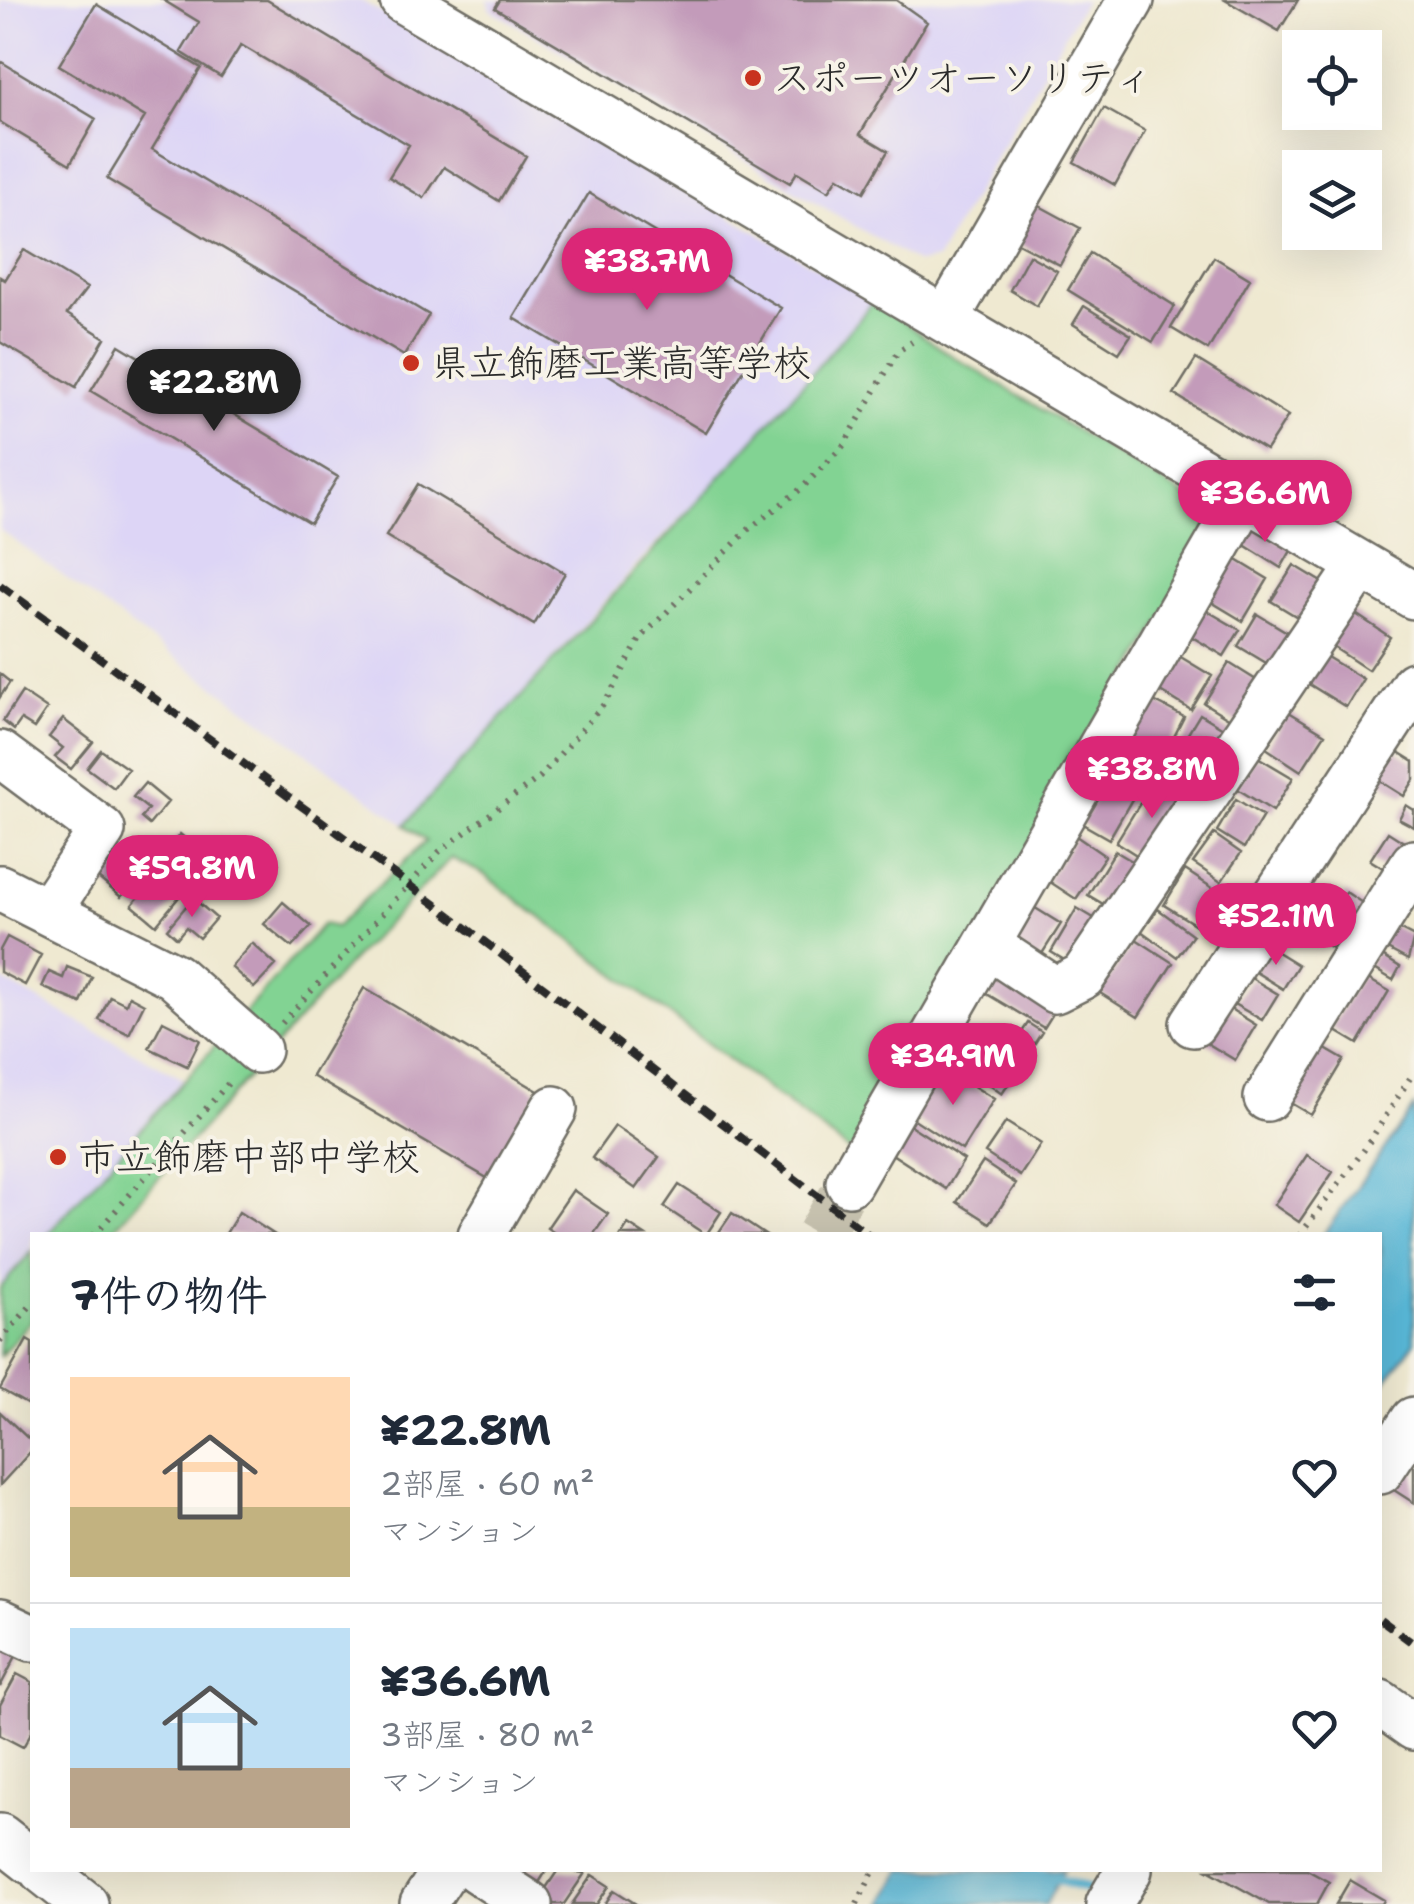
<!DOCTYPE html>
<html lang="ja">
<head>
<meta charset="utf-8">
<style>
  body { margin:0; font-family:"Shantell Sans","Klee One",sans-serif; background:#f6f6f7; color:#1f2937; height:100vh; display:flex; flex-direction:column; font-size:38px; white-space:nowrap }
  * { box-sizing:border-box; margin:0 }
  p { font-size:32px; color:#747a83 }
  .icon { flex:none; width:55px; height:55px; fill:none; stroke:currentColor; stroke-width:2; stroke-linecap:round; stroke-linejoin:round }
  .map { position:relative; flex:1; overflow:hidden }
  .details { position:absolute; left:30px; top:1232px; width:1352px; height:640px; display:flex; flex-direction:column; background:#fff; border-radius:0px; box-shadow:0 10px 40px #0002 }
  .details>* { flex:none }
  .fabs { position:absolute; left:1282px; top:30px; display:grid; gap:20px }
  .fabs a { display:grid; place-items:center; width:100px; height:100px; border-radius:0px; background:#fff; box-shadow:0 10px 40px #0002; font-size:50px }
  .price { position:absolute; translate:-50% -85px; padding:0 22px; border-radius:35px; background:#db2777; color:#fff; font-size:32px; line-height:65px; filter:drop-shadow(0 2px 5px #0008) }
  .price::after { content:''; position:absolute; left:50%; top:60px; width:30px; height:22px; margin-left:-15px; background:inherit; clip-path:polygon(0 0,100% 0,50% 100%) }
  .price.current { background:#222; color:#fff }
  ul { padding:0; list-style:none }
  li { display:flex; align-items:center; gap:30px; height:250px; padding:0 40px }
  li+li { border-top:2px solid #e0e1e3 }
  li span { display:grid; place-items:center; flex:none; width:280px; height:200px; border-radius:0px; color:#555 }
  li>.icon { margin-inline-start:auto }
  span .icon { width:120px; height:120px; fill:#fffc; stroke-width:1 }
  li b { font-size:42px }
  h2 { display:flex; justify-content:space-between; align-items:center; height:120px; padding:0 40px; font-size:42px }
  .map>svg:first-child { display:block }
</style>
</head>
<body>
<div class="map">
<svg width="1414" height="1904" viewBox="0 0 1414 1904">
  <rect width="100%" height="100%" fill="#f7f3e8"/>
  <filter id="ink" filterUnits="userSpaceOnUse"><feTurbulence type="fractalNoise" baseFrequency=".01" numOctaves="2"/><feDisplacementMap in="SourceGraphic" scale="20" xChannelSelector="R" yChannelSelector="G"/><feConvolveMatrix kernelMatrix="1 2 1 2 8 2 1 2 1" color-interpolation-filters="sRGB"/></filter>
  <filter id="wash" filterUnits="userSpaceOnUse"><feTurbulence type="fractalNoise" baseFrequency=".0048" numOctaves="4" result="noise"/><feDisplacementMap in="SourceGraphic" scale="40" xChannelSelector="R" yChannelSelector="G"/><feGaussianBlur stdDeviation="2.25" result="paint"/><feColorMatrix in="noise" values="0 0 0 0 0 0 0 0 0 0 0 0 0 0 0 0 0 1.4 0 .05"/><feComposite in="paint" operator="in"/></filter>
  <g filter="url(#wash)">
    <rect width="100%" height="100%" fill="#efe9d1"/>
    <path fill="#ddd5f6" d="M0 0H360L874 301 769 425 643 558 405 825 0 530Z
      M488 0H1085L937 259 918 263 489 9Z
      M0 979 183 1079 47 1235H32V1251L0 1288Z"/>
    <path fill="#82d393" stroke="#567f5f" stroke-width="2.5" d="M874 301 946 352 1220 517 855 1155 482 873 451 858 349 963 108 1235H47L323 924 336 927 426 841 405 825C561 650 723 480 874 301Z
      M32 1251V1320L0 1356V1288Z"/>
    <path fill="#58b7d7" stroke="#427181" stroke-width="2.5" d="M1414 1107V1343L1380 1389V1235H1323Z
      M902 1870H1064L1046 1904H883Z"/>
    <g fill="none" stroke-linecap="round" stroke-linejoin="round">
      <path stroke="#58b7d7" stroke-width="10" d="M1029 1870 1102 1894"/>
    </g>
    <g id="blocks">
      <path fill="#c39bba" d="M163 0H267L526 156 499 201 444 167 424 198 389 177 409 145 241 45 221 77 181 52 199 22Z
        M500 0H896L927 22 860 134 888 151 864 192 838 177 829 191 797 172 790 183 495 8Z
        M1225 0H1298L1279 31Z
        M96 4 201 68 152 149 429 315 404 356 107 179 145 117 59 65Z
        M0 61 96 119 70 164 0 122Z
        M1104 108 1145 131 1115 185 1074 162Z
        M589 193 781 308 706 433 514 318Z
        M1034 203 1080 228 1060 265 1014 241Z
        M24 250 87 288 67 314 105 338 76 387 0 342V277L5 280Z
        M1090 253 1175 306 1153 342 1068 290Z
        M1029 255 1057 271 1037 306 1010 290Z
        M1214 257 1250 279 1208 350 1171 328Z
        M1084 306 1131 335 1119 353 1073 324Z
        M119 345 338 477 310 523 91 391Z
        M1196 359 1288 416 1266 450 1174 394Z
        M418 484 565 573 534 625 386 536Z
        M1249 522 1292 549 1281 568 1238 541Z
        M1230 556 1268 579 1243 621 1205 598Z
        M1294 565 1332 588 1309 624 1271 601Z
        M1204 609 1240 630 1224 656 1189 635Z
        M1350 610 1390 637 1368 670 1327 643Z
        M1257 614 1297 638 1278 670 1238 646Z
        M1322 654 1363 679 1346 707 1304 681Z
        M1179 656 1212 676 1191 710 1157 689Z
        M1229 663 1264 685 1240 725 1204 703Z
        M0 674 10 682 0 697Z
        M22 692 47 709 34 728 21 720 14 730 3 721Z
        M1150 699 1184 717 1151 782 1116 764Z
        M1289 712 1325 734 1301 771 1266 748Z
        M1200 714 1233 734 1210 771 1178 750Z
        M63 719 93 742 71 769 55 757 63 748 49 737Z
        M101 750 128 769 114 788 87 768Z
        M1395 750 1414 762V780L1404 796 1377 779Z
        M1256 756 1293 778 1273 811 1236 788Z
        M1110 773 1138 789 1109 839 1081 823Z
        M1155 779 1188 800 1149 863 1116 842Z
        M145 783 168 802 149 825 141 818 148 809 133 797Z
        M1236 799 1263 816 1244 848 1217 831Z
        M1406 805 1414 810V827L1399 819Z
        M1388 832 1413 848 1396 876 1370 860Z
        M180 834 195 847 199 841 209 849 188 872 165 852Z
        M1214 834 1241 853 1221 882 1193 863Z
        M1076 836 1105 856 1076 899 1047 880Z
        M1115 851 1142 867 1115 911 1088 895Z
        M114 857 138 877 121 897 97 877Z
        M222 862 251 875 237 894 229 888 224 895 207 883Z
        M1185 870 1220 893 1199 927 1164 905Z
        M149 885 163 897 169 889 179 897 156 925 132 905Z
        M1346 892 1374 911 1358 935 1330 917Z
        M193 898 216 918 199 938 186 927 177 938 167 929Z
        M1294 900 1321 918 1304 943 1277 925Z
        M283 902 311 926 292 947 264 924Z
        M1032 906 1061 924 1038 960 1009 942Z
        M1077 908 1102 923 1076 967 1051 952Z
        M1158 909 1193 935 1177 957 1141 931Z
        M1391 925 1414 937 1408 960 1380 945Z
        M1325 926 1353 943 1345 956 1317 939Z
        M7 937 41 955 25 985 0 972V950Z
        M1136 939 1173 963 1138 1017 1100 993Z
        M252 943 276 965 254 988 231 967Z
        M1269 947 1298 965 1283 989 1254 971Z
        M1376 952 1400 967 1393 980 1368 965Z
        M997 966 1059 1004 1044 1028 982 991Z
        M67 967 92 977 81 1003 42 987 49 972 63 978Z
        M1361 975 1389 991 1358 1044 1331 1028Z
        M1251 978 1278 994 1262 1020 1234 1004Z
        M364 988 538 1091 487 1178 312 1076Z
        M110 996 126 1004 129 996 144 1004 129 1034 99 1020Z
        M1224 1005 1256 1025 1235 1060 1202 1040Z
        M163 1021 200 1040 187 1066 149 1048Z
        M1028 1023 1042 1032 1002 1094 988 1084Z
        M1315 1043 1344 1060 1311 1115 1282 1098Z
        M943 1067 994 1099 962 1150 911 1117Z
        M1006 1122 1041 1144 1020 1176 985 1153Z
        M910 1125 964 1160 946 1189 892 1154Z
        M615 1126 659 1157 636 1189 592 1158Z
        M1307 1155 1333 1172 1299 1222 1274 1205Z
        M983 1162 1016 1184 990 1223 957 1202Z
        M679 1185 721 1212 706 1235 664 1207Z
        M573 1190 608 1214 593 1235H558L547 1228Z
        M239 1212 275 1235H225Z
        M732 1213 765 1235H717Z
        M628 1224 645 1235H621Z
        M27 1340 32 1343V1407L0 1389Z
        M0 1412 32 1442V1450L0 1485Z
        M1403 1459 1414 1466V1503L1386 1485Z
        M0 1643 18 1652 0 1687Z
        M17 1674 32 1682V1731L23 1747 0 1735V1705Z
        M524 1870H547L533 1892 517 1881Z
        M558 1870 585 1873 564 1904H551L540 1897Z
        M1208 1870H1307L1329 1882 1317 1904H1269Z
        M592 1875 609 1886 597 1904H572Z
        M1350 1880 1384 1900 1382 1904H1336Z
        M614 1890 636 1904H605Z"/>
    </g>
  </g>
  <g filter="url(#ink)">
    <use href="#blocks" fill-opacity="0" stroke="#706e65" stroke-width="2.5"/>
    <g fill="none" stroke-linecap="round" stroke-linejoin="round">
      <path stroke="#c8c3b0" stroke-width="45" stroke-dasharray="45 22" stroke-linecap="butt" d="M819 1235 849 1183"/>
      <g stroke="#706e65" stroke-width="50">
        <path id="minor" d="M403 0 1414 596
          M946 319 1131 0
          M0 754 102 830 48 911
          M0 888 174 976 258 1050
          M987 945 1055 990 1083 976 1361 565
          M1193 1024 1414 685
          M1267 1098 1414 863
          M849 1183 1245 498
          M481 1235 554 1109
          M1380 1471 1414 1420
          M0 1623 32 1638
          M1380 1703 1414 1727
          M0 1837 32 1862
          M42 1870 85 1904
          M477 1870 529 1904
          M423 1904 445 1870
          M1109 1904 1129 1870"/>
      </g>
      <path stroke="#706e65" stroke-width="6" stroke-dasharray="2.5 8" stroke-linecap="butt" d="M282 1023 439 852 540 777 605 703 640 639 749 529 802 488 844 445 898 351 912 342
        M94 1235 233 1078
        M1300 1235 1364 1150 1414 1072
        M0 1341 32 1304
        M857 1904 874 1870"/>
      <use href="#minor" stroke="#fff" stroke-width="45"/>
      <path stroke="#2b2b2b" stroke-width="8" stroke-dasharray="15 8" stroke-linecap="butt" d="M0 585 439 907 869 1235
        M1380 1619 1414 1644"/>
    </g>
  </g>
  <g fill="#c8321e" stroke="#f7f3e8" stroke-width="4">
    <circle cx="753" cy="78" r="10"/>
    <circle cx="411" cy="363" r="10"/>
    <circle cx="58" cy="1157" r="10"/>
  </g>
  <g text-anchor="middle" stroke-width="8" stroke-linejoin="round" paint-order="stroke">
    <g font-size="38" fill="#2b2b2b" stroke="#f7f3e8" text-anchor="start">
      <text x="773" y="91">スポーツオーソリティ</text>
      <text x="431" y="376">県立飾磨工業高等学校</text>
      <text x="78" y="1170">市立飾磨中部中学校</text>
    </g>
  </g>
</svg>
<div class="fabs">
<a><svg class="icon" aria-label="locate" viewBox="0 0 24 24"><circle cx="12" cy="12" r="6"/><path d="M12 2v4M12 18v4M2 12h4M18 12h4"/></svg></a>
<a><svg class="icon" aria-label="layers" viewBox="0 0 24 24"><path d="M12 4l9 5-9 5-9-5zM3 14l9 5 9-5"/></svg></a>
</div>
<b class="price" style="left:647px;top:313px">¥38.7M</b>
<b class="price current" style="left:214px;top:434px">¥22.8M</b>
<b class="price" style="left:1265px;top:545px">¥36.6M</b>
<b class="price" style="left:1152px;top:821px">¥38.8M</b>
<b class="price" style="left:192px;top:920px">¥59.8M</b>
<b class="price" style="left:1276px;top:968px">¥52.1M</b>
<b class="price" style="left:953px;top:1108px">¥34.9M</b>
<section class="details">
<h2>7件の物件<svg class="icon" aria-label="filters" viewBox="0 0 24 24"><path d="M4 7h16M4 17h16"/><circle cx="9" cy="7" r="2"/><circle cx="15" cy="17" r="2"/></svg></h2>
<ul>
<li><span style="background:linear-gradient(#ffd9b3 65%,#c2b280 0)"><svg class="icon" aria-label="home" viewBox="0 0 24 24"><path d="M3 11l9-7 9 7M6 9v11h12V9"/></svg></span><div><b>¥22.8M</b><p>2部屋 · 60 m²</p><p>マンション</p></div><svg class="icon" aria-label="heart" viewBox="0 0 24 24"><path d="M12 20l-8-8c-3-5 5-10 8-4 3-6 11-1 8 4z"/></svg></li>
<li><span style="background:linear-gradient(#bfe0f5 70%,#b9a48a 0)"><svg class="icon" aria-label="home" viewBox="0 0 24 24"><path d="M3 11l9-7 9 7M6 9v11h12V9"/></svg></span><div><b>¥36.6M</b><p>3部屋 · 80 m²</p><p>マンション</p></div><svg class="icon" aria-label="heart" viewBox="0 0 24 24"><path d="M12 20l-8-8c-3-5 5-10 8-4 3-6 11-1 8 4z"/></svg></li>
</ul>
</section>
</div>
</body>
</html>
